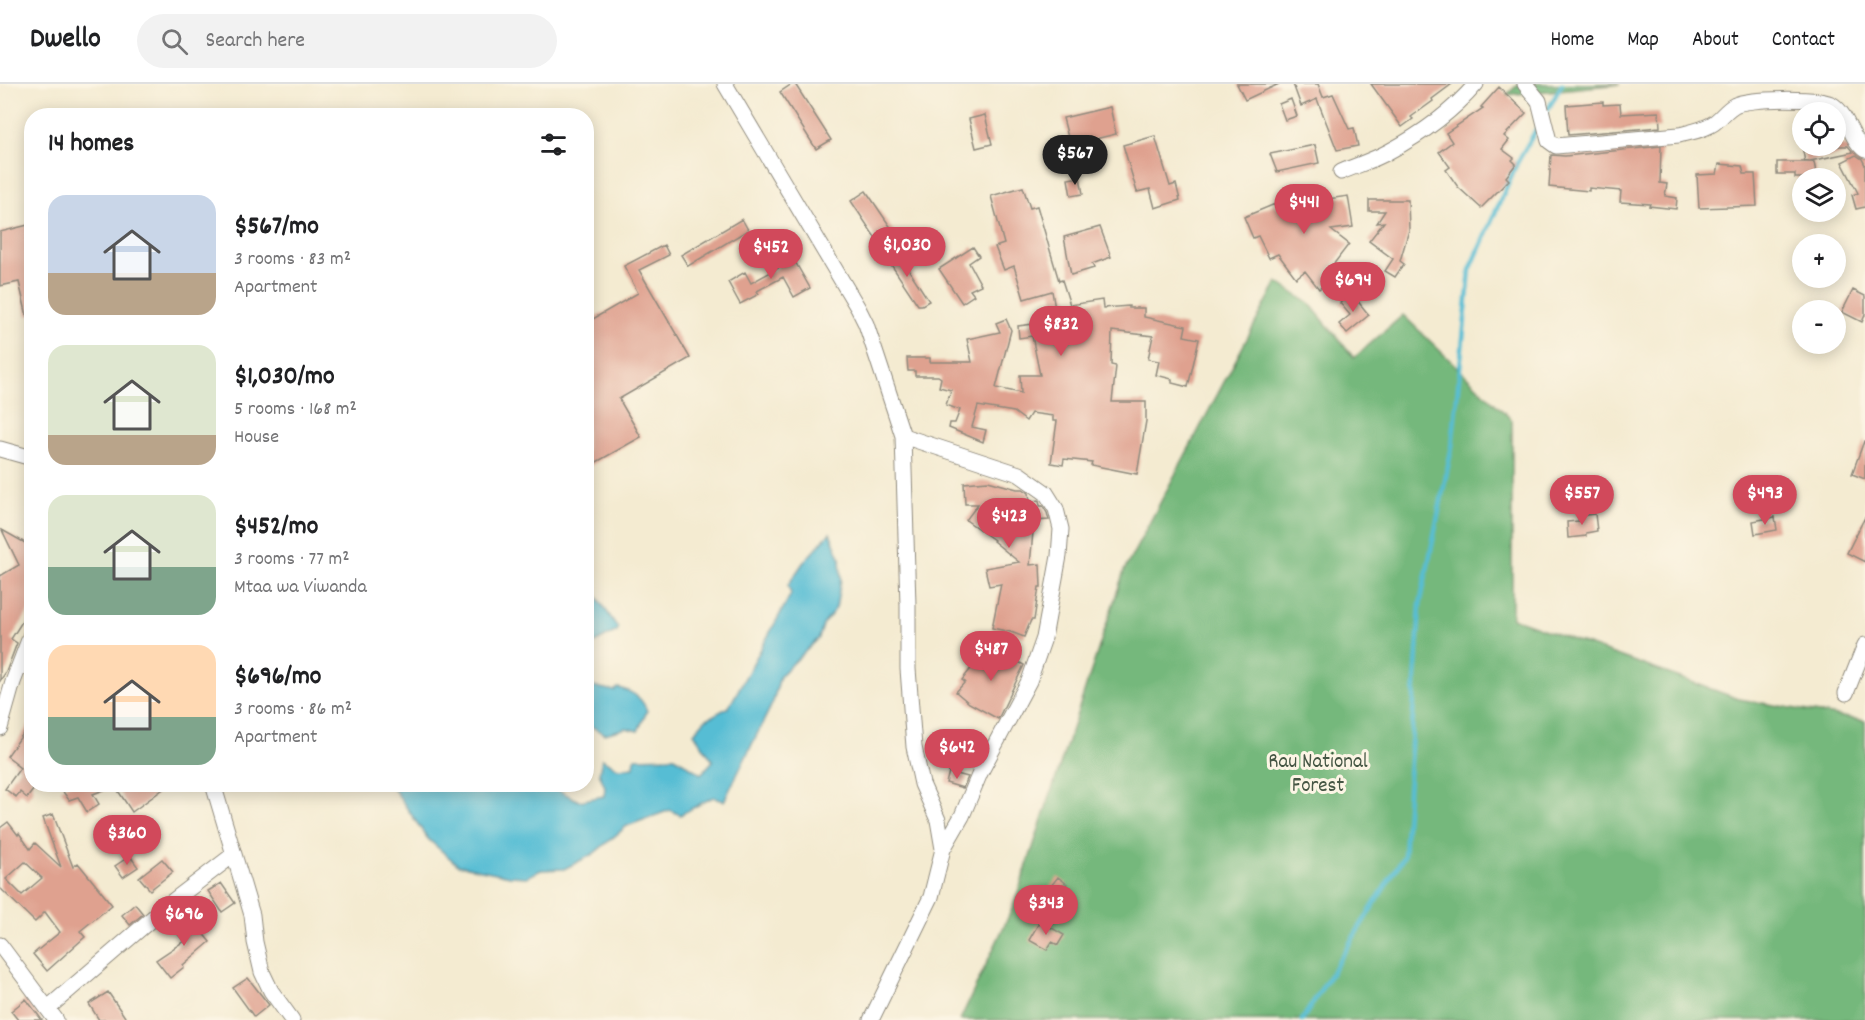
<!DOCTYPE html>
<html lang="en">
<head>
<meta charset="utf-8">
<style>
  body { margin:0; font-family:Dekko,sans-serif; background:#f2f2f2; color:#202124; height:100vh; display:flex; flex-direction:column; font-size:22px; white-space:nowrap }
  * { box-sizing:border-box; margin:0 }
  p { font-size:20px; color:#757577 }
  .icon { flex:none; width:33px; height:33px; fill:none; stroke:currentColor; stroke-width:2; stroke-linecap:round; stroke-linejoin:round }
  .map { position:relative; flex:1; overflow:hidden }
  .sheet { position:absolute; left:24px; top:24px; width:570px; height:684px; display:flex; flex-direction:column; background:#fff; border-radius:24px; box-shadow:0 3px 15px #0003 }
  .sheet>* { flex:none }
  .tools { position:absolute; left:1792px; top:18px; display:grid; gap:12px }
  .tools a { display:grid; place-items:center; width:54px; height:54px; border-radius:50%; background:#fff; box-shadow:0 3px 15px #0003; font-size:30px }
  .price { position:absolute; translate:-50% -51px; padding:0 14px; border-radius:21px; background:#d1495b; color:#fff; font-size:20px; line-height:39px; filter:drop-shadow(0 2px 3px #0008) }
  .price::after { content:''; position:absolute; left:50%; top:36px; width:18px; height:14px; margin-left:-9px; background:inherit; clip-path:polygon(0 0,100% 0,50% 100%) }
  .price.current { background:#222; color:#fff }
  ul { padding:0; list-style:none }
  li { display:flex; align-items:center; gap:18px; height:150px; padding:0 24px }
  li span { display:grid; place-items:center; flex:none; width:168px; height:120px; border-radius:18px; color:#555 }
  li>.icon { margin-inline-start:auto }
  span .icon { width:72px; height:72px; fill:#fffc; stroke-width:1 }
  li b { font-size:26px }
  h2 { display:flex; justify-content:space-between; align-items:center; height:72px; padding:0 24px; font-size:26px }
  header { display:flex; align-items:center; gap:36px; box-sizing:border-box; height:84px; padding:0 30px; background:#fff; border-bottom:2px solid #e0e0e0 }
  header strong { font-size:28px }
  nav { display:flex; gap:33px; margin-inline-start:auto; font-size:21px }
  .search { width:420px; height:54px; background:#f2f2f2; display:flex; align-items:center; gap:15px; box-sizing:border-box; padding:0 21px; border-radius:33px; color:#757577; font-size:22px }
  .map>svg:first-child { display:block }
</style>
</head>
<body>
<header>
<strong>Dwello</strong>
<div class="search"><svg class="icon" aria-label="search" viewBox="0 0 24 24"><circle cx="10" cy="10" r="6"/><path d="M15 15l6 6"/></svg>Search here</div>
<nav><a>Home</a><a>Map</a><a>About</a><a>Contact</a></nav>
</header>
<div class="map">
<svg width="1865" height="936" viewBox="0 0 1865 936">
  <rect width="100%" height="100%" fill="#fcf5e5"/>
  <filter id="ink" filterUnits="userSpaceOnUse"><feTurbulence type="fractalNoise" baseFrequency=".0167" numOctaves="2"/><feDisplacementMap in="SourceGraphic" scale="12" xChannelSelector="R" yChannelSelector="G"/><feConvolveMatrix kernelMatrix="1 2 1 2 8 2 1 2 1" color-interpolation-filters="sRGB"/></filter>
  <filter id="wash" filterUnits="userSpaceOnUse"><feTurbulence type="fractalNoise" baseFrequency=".008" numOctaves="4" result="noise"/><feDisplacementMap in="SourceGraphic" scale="24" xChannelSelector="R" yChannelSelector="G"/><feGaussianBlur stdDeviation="1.35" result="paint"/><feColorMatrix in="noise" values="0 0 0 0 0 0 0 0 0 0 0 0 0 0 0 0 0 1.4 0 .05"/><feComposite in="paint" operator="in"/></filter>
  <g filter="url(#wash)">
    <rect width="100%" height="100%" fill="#f4ebd1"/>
    <path fill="#75b87b" stroke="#507253" stroke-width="1.5" d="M1519 0H1620L1506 11Z
      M1277 198 1310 220 1354 274 1403 231 1512 336V534L1739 615 1865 637V936H960L1014 821 1124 487Z"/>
    <path fill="#56bdd4" stroke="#407480" stroke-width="1.5" d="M830 449 840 473 841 495 836 524 823 541 819 554 780 592 773 618 724 717 713 713 680 731 670 726 627 742 593 770 564 785 541 786 527 793 510 792 458 781 428 755 391 701H499L516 707 548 701 579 717 604 712 605 703 599 689 602 675 618 684 634 683 635 674 675 673 701 690 713 677 694 649 705 636 729 623 791 510 788 501 803 479Z
      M586 504H591L618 544 617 547 587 563Z
      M587 601 614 607 618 604C632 607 642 613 647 627L638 647 626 644 605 650 587 640Z"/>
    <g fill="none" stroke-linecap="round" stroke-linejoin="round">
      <path stroke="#56bdd4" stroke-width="4.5" d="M1546 29 1562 0
        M1302 936 1404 772 1420 521 1452 362 1470 186 1517 79 1540 39"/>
    </g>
    <g id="blocks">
      <path fill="#dfa18f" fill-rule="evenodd" d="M792 0H795L831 56 816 65 780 8Z
        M1237 0H1279L1245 16Z
        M1293 0H1318L1323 13 1333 10 1349 45 1354 44 1358 62 1337 66 1317 15 1301 22Z
        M1371 0H1452L1432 15 1433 17 1411 33 1413 35 1402 43Z
        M1499 3 1526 29 1504 52 1509 56 1502 65 1514 74 1512 76 1516 80 1506 93 1509 96 1481 124 1458 103 1446 86 1450 83 1439 68 1452 58 1446 49 1483 24 1481 23Z
        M1291 15 1297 32 1285 36 1279 20Z
        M1603 18V21L1620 20 1621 30 1659 28 1660 43 1568 51 1566 21Z
        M1110 23 1116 50 1070 61 1063 34Z
        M985 31 992 60 976 64 969 35Z
        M1155 52 1170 102 1176 100 1180 116 1155 124 1150 105 1137 108 1123 61Z
        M1315 61 1319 79 1277 88 1270 70Z
        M1661 62 1660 99 1667 100 1665 112 1677 114 1676 125 1649 122 1650 120 1620 118 1621 107 1589 104V107L1549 103 1551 71 1565 72Z
        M1802 62H1848L1853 68 1805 78Z
        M1856 71 1862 75 1865 81V123L1856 125 1852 111 1858 109 1842 78Z
        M1777 78H1814L1817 94H1795V90H1777Z
        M1719 80 1742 82 1744 90H1755L1757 122 1699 124 1697 91 1717 90Z
        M1080 93 1083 110 1071 112 1068 95Z
        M1023 103 1030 124 1037 122 1059 197 1062 196 1070 221 1102 216 1103 224 1129 222V224H1144V233L1186 242 1184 252 1199 255 1188 303 1172 299V295L1156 291 1159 277 1148 275 1153 252 1112 247 1111 281 1116 282 1112 318H1146V337L1137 390 1091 381 1092 378 1064 375 1063 381 1051 379 1057 337H1053V332L1031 329 1026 337 1014 328 978 322 972 343 986 346 983 358 949 344 950 339H955L960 326 946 321 951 306 939 303 941 294 938 292H915V287H908L907 274H930V278H972L967 255 1000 248 996 239 1006 235 1011 246 996 304 1021 309 1020 291H1040L1032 252 1019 254 1018 242 1057 237 1052 207 1024 215 1014 182 1004 186 995 163 1004 160 991 112Z
        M866 107 900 157 884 167 851 117Z
        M1348 112 1353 143 1331 146 1349 160 1326 190 1330 196 1319 205 1305 187 1296 194 1278 170 1269 174 1258 152 1253 154 1244 133 1275 120 1276 123 1290 117 1294 125 1314 117Z
        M1369 116H1408L1409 146 1400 177 1404 180 1395 193 1385 187 1393 175 1369 157 1384 138 1377 139 1385 127H1369Z
        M742 135 748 146 688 182 681 171Z
        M32 140V231L27 232 19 198 0 202V148Z
        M1100 143 1111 173 1092 180 1094 184 1071 191 1064 153Z
        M664 161 669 171 639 186 690 274 619 315 641 353 586 384V239L638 209 624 182Z
        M973 163 979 172 969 179 981 201 970 206 974 211 962 219 939 185Z
        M896 166 929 217 922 221H918L886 173Z
        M789 167 810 204 794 213 783 193 757 207 759 210 740 220 728 198 745 188 751 199 778 184 773 176Z
        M1853 206 1865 212V231L1862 238 1842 228Z
        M1351 209 1369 231 1347 249 1339 240 1350 231 1340 219Z
        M1864 357H1865V395L1852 390Z
        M988 397 1017 405H1023L1029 409 1030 417 1039 416 1040 422H1043L1047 429 1049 436 1034 437 1030 481 1040 480 1041 503H1039L1034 536H1031L1024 553 1011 548 992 544 1001 500 989 502 985 484 1019 478 993 457 994 456 966 436 978 420H965L964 399Z
        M1595 430 1597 447 1586 449V452L1568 454 1567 438 1579 437 1578 432Z
        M1775 433 1777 446 1755 450 1753 437Z
        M1865 433V478L1847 469Z
        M2 446 25 459 32 456V522L11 555 17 559 6 588 0 597V492L19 481Z
        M981 564 989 567 992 564 1024 581 998 635 969 619 956 608 965 598 962 596 973 582Z
        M32 637V658L28 660 32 670V703L34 705 27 714 20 708 16 713 5 705 20 684 15 680 16 679 7 672Z
        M949 688 968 693 963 704 946 699Z
        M68 700H170L132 728 115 702 93 710 99 720 87 728 78 713 69 716 61 705Z
        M53 730 73 783 78 779 112 821 80 847 85 853 47 887 33 870 60 848 45 828 35 838 0 804V744L8 738 18 751 19 749 30 765 35 759 61 783 43 734ZM25 778 42 794 22 811 6 795Z
        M130 772 138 783 123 793 115 782Z
        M162 775 173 788 150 806 139 793Z
        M1058 793 1067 800 1051 820 1042 813Z
        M221 799 235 819 222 828 208 807Z
        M135 820 143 830 130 841 122 831Z
        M188 831 210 858 183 881 184 883 170 894 156 876 184 857 173 844Z
        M1040 837 1064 851 1058 861 1052 858 1047 866 1029 856Z
        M248 894 269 921 254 933 233 904Z
        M108 908 127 936H99L89 920Z
        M26 915 42 936H18L11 927Z"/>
    </g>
  </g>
  <g filter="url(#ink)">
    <use href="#blocks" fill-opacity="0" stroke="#908b7e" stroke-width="1.5"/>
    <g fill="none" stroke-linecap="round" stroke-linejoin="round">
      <g stroke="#908b7e" stroke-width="17">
        <path id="street" d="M725 0 858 224 866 240 903 352 908 521V585L914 663 922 700 938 736 943 765 931 813 871 936
          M1525 0 1539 17 1549 57 1556 62 1679 51C1691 48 1704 46 1714 39 1722 33 1727 25 1735 21 1748 14 1821 13 1833 21 1848 31 1850 55 1865 66
          M1341 88C1357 81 1374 76 1388 68 1420 51 1453 27 1476 0
          M903 352 1019 390 1046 409 1056 425 1061 445 1059 472 1044 554 1029 597 980 689 962 732 943 765
          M0 365 32 374
          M1846 609 1865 561
          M0 644 13 598 32 548
          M213 700 252 831 255 858 262 888 271 907 292 936
          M0 861 56 936
          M48 924 169 820 233 771"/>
      </g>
      <use href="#street" stroke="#fff" stroke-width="15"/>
    </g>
  </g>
  <g text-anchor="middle" stroke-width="6" stroke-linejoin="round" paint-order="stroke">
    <g font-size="21" fill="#455644" stroke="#fcf5e5">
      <text x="1318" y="683">Rau National<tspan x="1318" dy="24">Forest</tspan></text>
    </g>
  </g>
</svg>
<div class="tools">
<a><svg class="icon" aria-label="locate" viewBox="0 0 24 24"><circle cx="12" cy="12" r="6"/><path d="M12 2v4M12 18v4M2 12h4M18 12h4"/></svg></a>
<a><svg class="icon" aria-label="layers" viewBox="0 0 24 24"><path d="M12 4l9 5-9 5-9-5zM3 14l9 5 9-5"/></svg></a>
<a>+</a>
<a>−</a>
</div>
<b class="price current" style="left:1075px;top:102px">$567</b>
<b class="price" style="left:1304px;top:151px">$441</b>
<b class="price" style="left:907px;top:194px">$1,030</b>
<b class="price" style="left:771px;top:196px">$452</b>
<b class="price" style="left:1353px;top:229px">$694</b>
<b class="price" style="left:1061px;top:273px">$832</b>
<b class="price" style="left:1582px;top:442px">$557</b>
<b class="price" style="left:1765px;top:442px">$493</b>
<b class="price" style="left:1009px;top:465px">$423</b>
<b class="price" style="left:991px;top:598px">$487</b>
<b class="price" style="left:957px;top:696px">$642</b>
<b class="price" style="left:127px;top:782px">$360</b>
<b class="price" style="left:1046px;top:852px">$343</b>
<b class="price" style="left:184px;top:863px">$696</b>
<section class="sheet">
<h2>14 homes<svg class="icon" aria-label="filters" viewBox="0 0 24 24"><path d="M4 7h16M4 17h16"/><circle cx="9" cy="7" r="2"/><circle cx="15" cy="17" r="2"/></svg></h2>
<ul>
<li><span style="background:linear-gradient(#c9d6e8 65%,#b9a48a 0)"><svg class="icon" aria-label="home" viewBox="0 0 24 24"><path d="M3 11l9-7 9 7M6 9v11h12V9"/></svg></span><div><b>$567/mo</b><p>3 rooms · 83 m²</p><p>Apartment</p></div></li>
<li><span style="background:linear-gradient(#dfe7d0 75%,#b9a48a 0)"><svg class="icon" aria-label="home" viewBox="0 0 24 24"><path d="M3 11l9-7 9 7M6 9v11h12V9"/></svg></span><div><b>$1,030/mo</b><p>5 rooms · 168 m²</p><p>House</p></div></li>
<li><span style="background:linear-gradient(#dfe7d0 60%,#7fa58c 0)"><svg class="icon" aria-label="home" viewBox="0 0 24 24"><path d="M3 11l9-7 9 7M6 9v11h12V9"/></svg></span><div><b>$452/mo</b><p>3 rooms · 77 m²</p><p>Mtaa wa Viwanda</p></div></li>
<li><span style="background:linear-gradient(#ffd9b3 60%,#7fa58c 0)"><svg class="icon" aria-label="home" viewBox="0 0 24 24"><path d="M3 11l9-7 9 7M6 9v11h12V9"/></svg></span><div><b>$696/mo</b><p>3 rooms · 86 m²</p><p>Apartment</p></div></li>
</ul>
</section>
</div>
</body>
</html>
